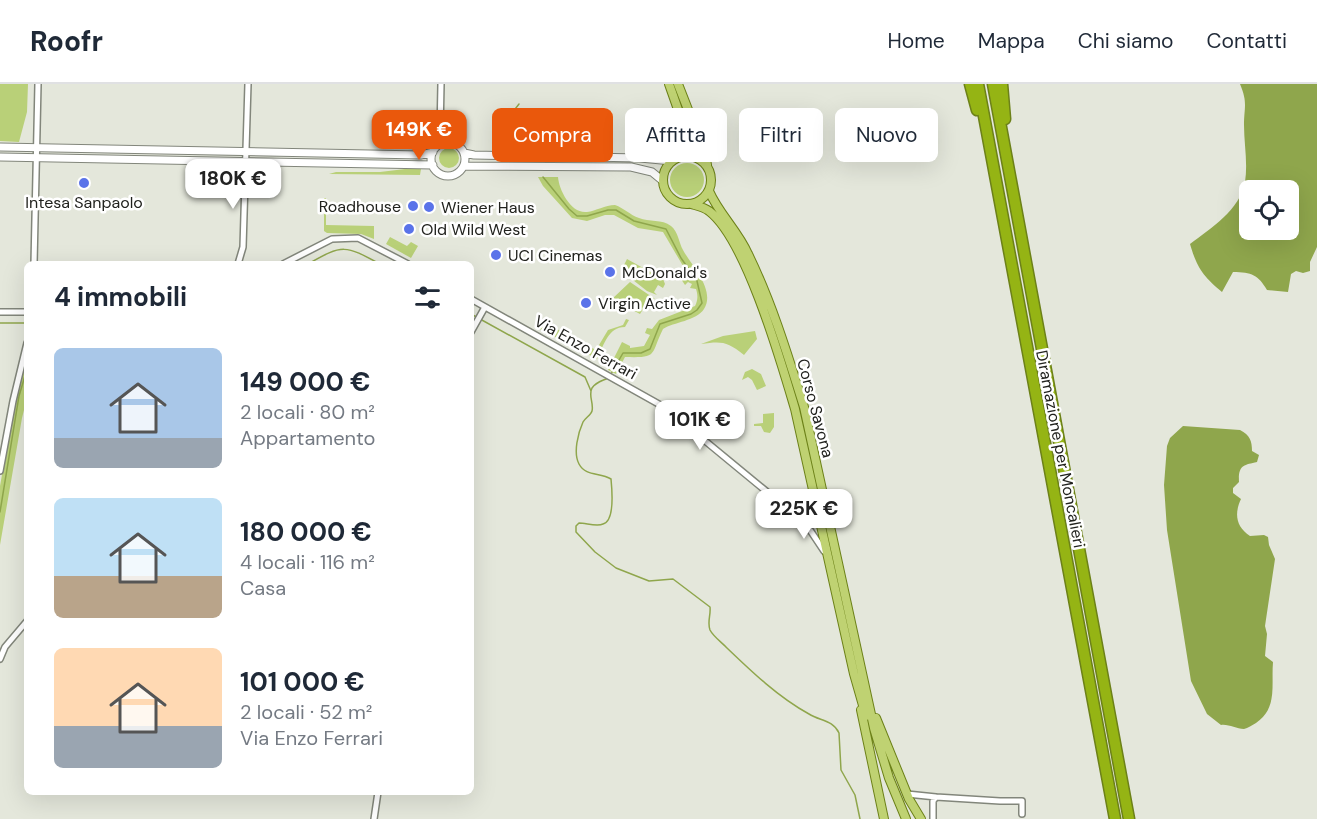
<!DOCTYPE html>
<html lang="it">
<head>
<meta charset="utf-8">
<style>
  body { margin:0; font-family:"DM Sans",sans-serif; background:#f6f6f7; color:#1f2937; height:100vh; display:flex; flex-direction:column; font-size:22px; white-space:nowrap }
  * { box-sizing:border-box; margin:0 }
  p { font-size:20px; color:#747a83 }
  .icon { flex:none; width:33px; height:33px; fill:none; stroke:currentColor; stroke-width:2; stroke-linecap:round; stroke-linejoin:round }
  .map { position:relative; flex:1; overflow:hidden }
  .drawer { position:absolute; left:24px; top:177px; width:450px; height:534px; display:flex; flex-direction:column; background:#fff; border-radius:9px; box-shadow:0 6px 24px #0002 }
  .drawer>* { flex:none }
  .banner { position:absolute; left:492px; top:24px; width:570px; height:54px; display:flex; gap:12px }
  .controls { position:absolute; left:1239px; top:96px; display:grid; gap:12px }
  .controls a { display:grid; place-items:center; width:60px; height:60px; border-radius:9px; background:#fff; box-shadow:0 6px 24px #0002; font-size:30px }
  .price { position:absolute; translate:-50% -51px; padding:0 14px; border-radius:12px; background:#fff; color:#222; font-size:20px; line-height:39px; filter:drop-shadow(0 2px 3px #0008) }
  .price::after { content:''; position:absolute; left:50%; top:36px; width:18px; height:14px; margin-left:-9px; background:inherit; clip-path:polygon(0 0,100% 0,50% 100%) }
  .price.selected { background:#ea580c; color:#fff }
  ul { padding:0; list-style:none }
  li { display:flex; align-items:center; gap:18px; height:150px; padding:0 30px }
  li span { display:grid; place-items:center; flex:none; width:168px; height:120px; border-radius:9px; color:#555 }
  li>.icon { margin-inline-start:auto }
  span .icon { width:72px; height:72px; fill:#fffc; stroke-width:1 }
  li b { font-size:26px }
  h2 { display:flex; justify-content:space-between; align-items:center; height:72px; padding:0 30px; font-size:26px }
  .pill { padding:0 21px; border-radius:9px; background:#fff; box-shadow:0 6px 24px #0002; font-size:21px; line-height:54px }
  .pill.selected { background:#ea580c; color:#fff }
  header { display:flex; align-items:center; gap:36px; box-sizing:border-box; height:84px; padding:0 30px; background:#fff; border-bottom:2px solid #e0e1e3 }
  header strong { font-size:28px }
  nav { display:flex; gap:33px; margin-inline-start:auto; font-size:21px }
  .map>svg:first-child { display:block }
</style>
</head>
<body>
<header>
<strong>Roofr</strong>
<nav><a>Home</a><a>Mappa</a><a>Chi siamo</a><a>Contatti</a></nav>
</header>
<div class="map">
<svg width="1317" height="735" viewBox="0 0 1317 735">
  <rect width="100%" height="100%" fill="#e4e7db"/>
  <path fill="#b9d078" d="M0 0H28L27 28 19 58 0 57Z
    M439 74a10 10 0 1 1 20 0a10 10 0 1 1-20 0Z
    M670 96a17 17 0 1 1 34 0a17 17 0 1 1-34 0Z
    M405 85H421L420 91 329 90 336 88H380Z
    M538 93H558C559 106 571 130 587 128 596 127 605 121 615 121 624 124 630 131 639 134 649 138 662 135 671 142 678 147 679 159 683 166 691 181 716 206 704 225 696 237 674 238 663 245 650 271 659 274 625 273L616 290 608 286 622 258 630 262V264L644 262 650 251 645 249 647 244 652 245 659 236 695 222C698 216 698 211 696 205L690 204 692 200 688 198 685 201 679 192 681 188 684 190 686 187 663 148 638 144 614 131H605L587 137 572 134 543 102Z
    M324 114H326V141L374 142V155L361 150 327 149 324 147Z
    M390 153 407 162 411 158 418 162 411 174 386 160Z
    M627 175 663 195 665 200 663 204 658 201 654 208 657 211 647 207 624 189 623 183Z
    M630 198 655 215 650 214 640 230 612 215Z
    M626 235 629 236 625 243C608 243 604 261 597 275L538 244 542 237 596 266 608 246 623 241Z
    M755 247 757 255 744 271C727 257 721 257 701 260L723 252Z
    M27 268V314L22 334 0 461V402L16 311Z
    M752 285 761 290 766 302 757 306 752 296 748 293 742 296 745 288Z
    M774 329V343L770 349 764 348 761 342H754V340L763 339V330Z"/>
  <path fill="#8fa64c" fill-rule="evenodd" d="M1240 0H1317V163L1310 178V187L1303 189 1296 187 1291 190 1288 208 1267 206C1258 191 1252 188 1233 188L1222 208C1203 192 1197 184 1190 160 1211 144 1240 126 1245 98 1248 79 1244 60 1244 41 1244 23 1248 19 1240 0ZM1250 106H1288V146H1250Z
    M1183 342 1240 346C1250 351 1252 357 1252 367L1259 371 1257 378C1244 381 1238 381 1239 398L1233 404V409L1241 415C1234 430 1236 443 1250 452L1264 451 1268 453 1269 461 1275 475 1265 542 1267 550 1265 572 1273 578C1271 601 1278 624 1256 639 1252 641 1248 644 1244 645 1236 645 1229 640 1221 641L1207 630 1191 597 1167 446 1164 401 1167 362 1170 354Z"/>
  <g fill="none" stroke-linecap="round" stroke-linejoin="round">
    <path stroke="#8fa64c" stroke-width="1.5" d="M515 65C507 51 508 32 519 20
      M543 93 569 125 577 132H587L608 126H616L634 137 666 145 681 174 697 197 702 219 697 226 691 230 660 240 650 265 641 269H623L611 290
      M308 180C343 160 345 161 380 180
      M471 230 585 293 591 307
      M0 239H25
      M608 294C602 297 596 298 592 304 588 312 594 319 592 327 591 331 585 334 583 338 578 349 573 369 579 380 586 393 600 388 611 395 612 405 615 437 603 440 597 443 586 439 579 439L576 442V448L595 468 616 484 649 497 673 495 710 523C711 531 707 538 710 546 713 552 721 558 726 563 751 587 778 613 809 630 820 637 833 636 839 649L841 686 855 711 860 735
      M0 428 19 312 27 285"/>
    <g stroke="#82867b" stroke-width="8">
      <path id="minor" d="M441 0 440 49 442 59
        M34 180 38 0
        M238 180 243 163 248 0
        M283 180 332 155 358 154 408 180
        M471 215 664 323 806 440 824 467
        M0 228H27
        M471 248 485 223
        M0 387 13 317 27 259
        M0 575 5 563 27 537
        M907 710 936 713
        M374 735 378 708
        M933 735V717L936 713 1000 717H1022V730"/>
    </g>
    <g stroke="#82867b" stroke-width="9">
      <path id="tertiary" d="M431 75a17 17 0 1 1 34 0a17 17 0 1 1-34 0Z
        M0 63 421 71 433 68
        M464 69 474 71 640 74 672 77
        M0 73 433 81
        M464 82 631 83 652 88 663 97"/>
    </g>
    <g stroke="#6c8118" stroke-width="10">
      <path id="primary" d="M669 0 688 54 686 64 677 73
        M678 0 705 69 707 81
        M663 96a24 24 0 1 1 48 0a24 24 0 1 1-48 0Z
        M709 107C719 130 738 147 748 170 772 219 788 272 804 323L874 644 889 694 906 735
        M691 120C698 122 704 123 709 127 746 155 781 278 795 325L854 590 866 632
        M861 626 884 735
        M876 634 909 715 921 735"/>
    </g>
    <g stroke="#6c8118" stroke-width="13">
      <path id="motorway" d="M970 0 977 26
        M978 0 1115 735
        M993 0 1129 735
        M1002 0 1005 35"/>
    </g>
    <use href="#minor" stroke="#fff" stroke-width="5"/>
    <use href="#tertiary" stroke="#fff" stroke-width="7"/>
    <use href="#primary" stroke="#bfd272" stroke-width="8"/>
    <use href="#motorway" stroke="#95b414" stroke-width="10"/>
  </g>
  <g fill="#5a73e9" stroke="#fff" stroke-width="2">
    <circle cx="84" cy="99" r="6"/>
    <circle cx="413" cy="122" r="6"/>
    <circle cx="429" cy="123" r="6"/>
    <circle cx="409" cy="145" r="6"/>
    <circle cx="496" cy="171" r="6"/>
    <circle cx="610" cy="188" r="6"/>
    <circle cx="586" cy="219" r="6"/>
  </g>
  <g text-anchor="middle" stroke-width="5" stroke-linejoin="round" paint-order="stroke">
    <g font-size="16" fill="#21221e" stroke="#fff" text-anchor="start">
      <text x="84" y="124" text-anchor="middle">Intesa Sanpaolo</text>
      <text x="401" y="128" text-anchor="end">Roadhouse</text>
      <text x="441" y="129">Wiener Haus</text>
      <text x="421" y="151">Old Wild West</text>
      <text x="508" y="177">UCI Cinemas</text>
      <text x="622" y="194">McDonald's</text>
      <text x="598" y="225">Virgin Active</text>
    </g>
    <g font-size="16" fill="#21221e" stroke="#fff">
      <text transform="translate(586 263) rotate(29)" y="6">Via Enzo Ferrari</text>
      <text transform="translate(816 324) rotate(75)" y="6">Corso Savona</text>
      <text transform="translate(1061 365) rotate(79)" y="6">Diramazione per Moncalieri</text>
    </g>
  </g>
</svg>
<div class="controls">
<a><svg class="icon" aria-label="locate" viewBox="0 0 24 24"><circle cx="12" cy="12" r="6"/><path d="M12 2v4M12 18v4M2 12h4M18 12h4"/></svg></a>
</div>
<b class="price selected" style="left:419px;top:77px">149K €</b>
<b class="price" style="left:233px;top:126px">180K €</b>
<b class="price" style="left:700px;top:367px">101K €</b>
<b class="price" style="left:804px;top:456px">225K €</b>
<div class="banner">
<a class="pill selected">Compra</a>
<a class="pill">Affitta</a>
<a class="pill">Filtri</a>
<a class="pill">Nuovo</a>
</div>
<section class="drawer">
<h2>4 immobili<svg class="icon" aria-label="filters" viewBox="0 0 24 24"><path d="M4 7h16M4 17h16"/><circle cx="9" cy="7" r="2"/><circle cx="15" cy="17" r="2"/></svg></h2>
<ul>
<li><span style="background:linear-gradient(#a9c7e8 75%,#9aa5b1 0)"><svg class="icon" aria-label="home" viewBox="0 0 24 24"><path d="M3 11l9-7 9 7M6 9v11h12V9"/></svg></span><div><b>149 000 €</b><p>2 locali · 80 m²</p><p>Appartamento</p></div></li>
<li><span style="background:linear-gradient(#bfe0f5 65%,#b9a48a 0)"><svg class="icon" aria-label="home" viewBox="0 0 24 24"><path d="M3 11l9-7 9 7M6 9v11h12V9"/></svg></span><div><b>180 000 €</b><p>4 locali · 116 m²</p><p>Casa</p></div></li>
<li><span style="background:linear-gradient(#ffd9b3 65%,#9aa5b1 0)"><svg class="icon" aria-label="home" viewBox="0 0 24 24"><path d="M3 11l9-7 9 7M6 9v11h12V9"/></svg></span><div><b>101 000 €</b><p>2 locali · 52 m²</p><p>Via Enzo Ferrari</p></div></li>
</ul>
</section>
</div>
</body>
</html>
